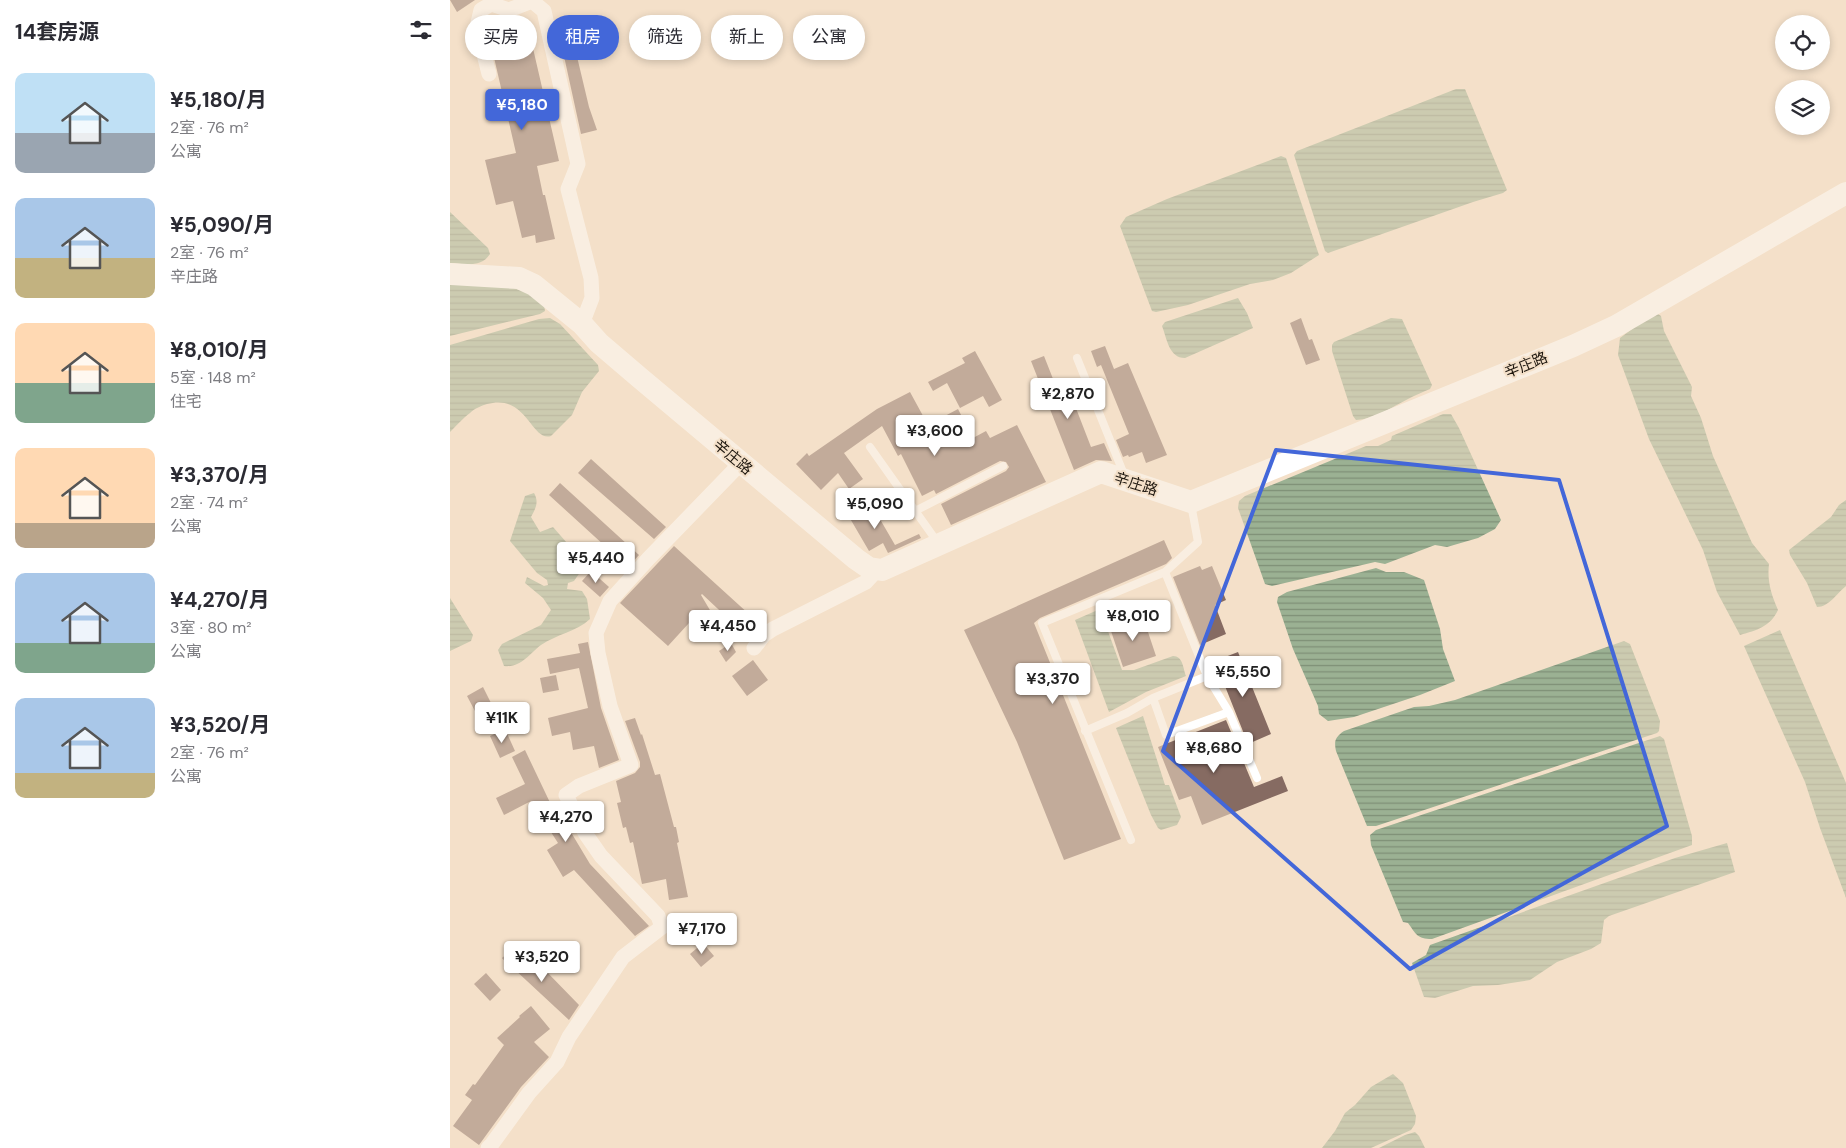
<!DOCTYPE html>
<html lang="zh">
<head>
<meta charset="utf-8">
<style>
  body { margin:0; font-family:"DM Sans","Noto Sans SC",sans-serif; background:#f2f2f3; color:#2b2b33; height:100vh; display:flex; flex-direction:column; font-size:19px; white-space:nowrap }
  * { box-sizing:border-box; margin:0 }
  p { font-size:16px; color:#7c7c81 }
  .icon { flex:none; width:28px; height:28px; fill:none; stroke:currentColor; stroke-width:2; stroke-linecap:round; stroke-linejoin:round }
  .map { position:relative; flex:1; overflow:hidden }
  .sheet { display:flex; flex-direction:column; background:#fff; width:450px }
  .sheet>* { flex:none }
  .guide { position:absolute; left:15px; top:15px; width:475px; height:45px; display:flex; gap:10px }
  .fabs { position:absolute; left:1325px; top:15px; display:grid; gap:10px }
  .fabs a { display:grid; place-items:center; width:55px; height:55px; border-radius:50%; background:#fff; box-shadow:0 2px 8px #0003; font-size:25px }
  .price { position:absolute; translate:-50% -42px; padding:0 11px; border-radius:5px; background:#fff; color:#222; font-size:16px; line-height:32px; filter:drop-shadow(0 1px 2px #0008) }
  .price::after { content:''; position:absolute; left:50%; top:30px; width:15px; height:11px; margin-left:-8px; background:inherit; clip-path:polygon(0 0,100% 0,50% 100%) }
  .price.on { background:#4367d9; color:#fff }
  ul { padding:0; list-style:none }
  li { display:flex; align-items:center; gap:15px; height:125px; padding:0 15px }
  li span { display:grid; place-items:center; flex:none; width:140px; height:100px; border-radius:10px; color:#555 }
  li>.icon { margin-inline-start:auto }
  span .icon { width:60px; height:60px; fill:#fffc; stroke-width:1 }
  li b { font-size:21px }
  h2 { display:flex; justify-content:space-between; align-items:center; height:60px; padding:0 15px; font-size:21px }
  .pill { padding:0 18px; border-radius:22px; background:#fff; box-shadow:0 2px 8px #0003; font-size:18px; line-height:45px }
  .pill.on { background:#4367d9; color:#fff }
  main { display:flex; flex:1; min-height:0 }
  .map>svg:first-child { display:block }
</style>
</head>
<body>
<main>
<section class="sheet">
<h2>14套房源<svg class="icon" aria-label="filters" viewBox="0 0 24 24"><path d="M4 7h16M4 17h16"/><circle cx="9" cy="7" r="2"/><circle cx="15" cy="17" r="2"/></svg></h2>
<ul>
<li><span style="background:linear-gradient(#bfe0f5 60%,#9aa5b1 0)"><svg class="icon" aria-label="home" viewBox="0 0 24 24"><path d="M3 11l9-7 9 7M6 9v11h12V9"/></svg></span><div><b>¥5,180/月</b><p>2室 · 76 m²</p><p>公寓</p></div></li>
<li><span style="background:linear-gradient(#a9c7e8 60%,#c2b280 0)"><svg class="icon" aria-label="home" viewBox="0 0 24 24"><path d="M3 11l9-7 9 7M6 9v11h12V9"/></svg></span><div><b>¥5,090/月</b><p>2室 · 76 m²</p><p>辛庄路</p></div></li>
<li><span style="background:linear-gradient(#ffd9b3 60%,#7fa58c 0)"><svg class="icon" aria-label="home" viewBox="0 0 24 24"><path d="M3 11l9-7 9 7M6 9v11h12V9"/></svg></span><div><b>¥8,010/月</b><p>5室 · 148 m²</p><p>住宅</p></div></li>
<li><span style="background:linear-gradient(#ffd9b3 75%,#b9a48a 0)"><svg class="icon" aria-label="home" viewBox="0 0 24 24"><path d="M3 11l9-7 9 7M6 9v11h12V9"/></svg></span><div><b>¥3,370/月</b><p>2室 · 74 m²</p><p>公寓</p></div></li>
<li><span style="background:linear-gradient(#a9c7e8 70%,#7fa58c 0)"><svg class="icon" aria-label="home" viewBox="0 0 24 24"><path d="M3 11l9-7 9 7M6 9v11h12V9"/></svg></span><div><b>¥4,270/月</b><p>3室 · 80 m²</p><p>公寓</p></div></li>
<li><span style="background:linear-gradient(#a9c7e8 75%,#c2b280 0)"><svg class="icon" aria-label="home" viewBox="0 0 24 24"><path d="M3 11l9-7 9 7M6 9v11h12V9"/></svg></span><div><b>¥3,520/月</b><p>2室 · 76 m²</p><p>公寓</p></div></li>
</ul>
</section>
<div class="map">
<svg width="1396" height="1148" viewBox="0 0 1396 1148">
  <defs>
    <pattern id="water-rules" width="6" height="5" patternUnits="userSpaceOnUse" patternTransform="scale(1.25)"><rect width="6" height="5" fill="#9bb193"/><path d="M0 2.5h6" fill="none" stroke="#7e8f76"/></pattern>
  </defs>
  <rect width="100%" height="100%" fill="#f4e0c9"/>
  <path fill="url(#water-rules)" d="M1006 89H1015L1057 190 1053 193 1023 202 878 253 875 251 844 155 847 151Z
    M831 156 836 158 869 255 841 273 823 280 800 284 738 305 706 312 702 311 670 226 676 217 717 199Z
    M0 212 38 248 40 254C31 268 15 264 0 263Z
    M0 284 64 288 79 293 94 305 95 311 90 314 0 336Z
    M788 298 797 313 803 328 735 358C719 358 717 339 712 326L715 322Z
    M1205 312 1211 316 1214 331 1242 387 1241 396 1251 418 1263 456 1302 543 1319 564C1317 581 1321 594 1328 610 1320 627 1307 630 1290 635L1267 592 1253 550 1199 439 1168 355 1170 338Z
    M100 318 110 324 148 365 149 371 132 392 122 415 101 436C81 442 77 393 37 404 31 406 25 408 20 413 13 418 6 426 0 432V345L89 319Z
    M941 318 952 319 982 385 980 389C973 392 965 395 958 399 942 407 925 419 906 420L903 416 882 351V345L884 342Z
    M993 414H1001L1009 428 1051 520 1045 529 1028 538 997 547 985 545 935 564 925 562 822 586 815 584 788 508 789 501 795 496 916 446H928L941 440 942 436Z
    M84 493C89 502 86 508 81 517L90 532 103 527 131 559 133 568 124 581 118 583 117 589 132 591 137 599 140 619C126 632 107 634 91 645 79 654 71 668 54 666L48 650 52 644 91 625 101 610 93 598 75 583 77 577 94 586 98 585 97 580 87 573 60 541 75 496Z
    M1396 500V586C1387 593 1379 607 1367 607L1357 583 1340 555 1339 550 1381 517 1389 505Z
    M926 568 936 572H954L974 580 990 629 993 649 1005 681 970 695 904 717 878 721 869 714 868 706 843 649 827 602 828 597 837 592Z
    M0 598 23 635 21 641 0 651Z
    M650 609 672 670H684L723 656C733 656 733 668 736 676L696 692 659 712 625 620Z
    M1330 630 1396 783V898L1370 828 1355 782 1294 646Z
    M1174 641 1180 644 1210 721 1209 731 1207 733 926 826H917L886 751C884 741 885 737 894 731L964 707 979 706 1005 700Z
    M693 716 715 785H719L731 817 727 825 711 830 708 828 701 815 666 728Z
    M1210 736 1214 739 1242 836V845L982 939C967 939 966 934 958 923L953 922 921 845 920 835 926 830Z
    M1277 843 1285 872 1159 916 1154 920 1151 943 1141 949 1107 962 1080 980 1048 985 1023 986 985 998 974 997 962 963 976 955 980 945 1225 858Z
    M943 1074 953 1083 966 1116 965 1124 961 1130 921 1148H872L885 1131 895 1113 905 1105 921 1087Z
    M965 1132 969 1136 975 1148H929L955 1135Z"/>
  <path fill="#866b62" d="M0 0H25L7 12Z
    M76 18 109 161 87 166 93 195H95L105 239 86 243 85 235 72 238 63 201 46 205 35 160 66 153 37 27Z
    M124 44 139 107 147 130 131 134 112 47Z
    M851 318 859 340 862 339 870 360 856 365 840 323Z
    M655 346 664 369 678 363 717 455 696 463 692 452 679 457 678 455 673 457 666 440 679 434 651 365 647 367 641 351Z
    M525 351 552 400 539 407 533 396 510 408 497 383 483 391 478 382 515 363 512 358Z
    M594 356 607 389 617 385 641 447 654 443 662 461 646 460 624 470 581 361Z
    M460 392 478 425 508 409 523 438 536 431 540 438 567 425 596 482 501 525 491 504 556 471 559 467 556 462 550 461 486 494 484 490 472 496 451 454 448 456 432 426 394 453 413 479 399 489 388 473 371 490 346 464 357 453 359 456 427 409Z
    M141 459 216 527 204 539 128 473Z
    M110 483 189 555 178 567 99 495Z
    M420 502 445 545 469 534 471 538 438 553 433 543 419 551 398 515Z
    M714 540 722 558 716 564 590 618 584 623 671 839 614 860 567 742 514 630Z
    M224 546 311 625 299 638 252 594 251 595 267 622 254 637 239 623 218 646 170 603Z
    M750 566 752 570 762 566 776 600 765 605 776 634 750 645 723 577Z
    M141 571 159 587 150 597 132 581Z
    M693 617 706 656 673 667 660 628Z
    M138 642 151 708 169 760 149 768 144 746 123 750 120 732 102 736 98 718 138 708 129 668 100 674 97 659 130 653 128 644Z
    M281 643 286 652 276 662 269 651Z
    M788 652 821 734 798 744 765 661Z
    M303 660 318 680 297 696 282 676Z
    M106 675 109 690 93 693 90 678Z
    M33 687 42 705 26 713 17 696Z
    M185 718 191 735 192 734 205 775 210 774 224 827H226L229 842 227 843 238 897 219 900 216 879 192 884 183 842 180 843 176 827 173 828 167 803 171 802 166 781 185 773 190 767V762L175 721Z
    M776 720 804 787 832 776 838 791 752 825 741 796 729 800 708 747Z
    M55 729 65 751 50 758 40 736Z
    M75 750 104 811 107 809 140 864 199 926 185 936 124 870 113 877 97 850 108 843 81 801 54 815 46 798 75 784 62 757Z
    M253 943 264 956 251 967 240 954Z
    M66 946 89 973 94 969 129 1005 119 1020 63 968 62 969 52 958Z
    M36 973 51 990 40 1001 24 984Z
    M81 1006 100 1029 84 1042 99 1057 71 1087 29 1145 3 1126 22 1100 15 1095 23 1084 25 1085 54 1045 47 1038 70 1017 69 1016Z"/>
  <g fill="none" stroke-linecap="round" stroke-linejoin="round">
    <path stroke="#fff" stroke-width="8" d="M627 358 675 477
      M420 447 488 543
      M465 511 553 466
      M715 572 757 676 779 712 807 778
      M703 698 716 735 779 712
      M635 731 677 713 703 698 757 676
      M681 840 592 623 715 572 748 542 741 504"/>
    <path stroke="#fff" stroke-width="15" d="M39 74 27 27 31 10 41 4 59 10 82 1 94 11 128 164 118 189 141 278 142 298 132 324
      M304 648 314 635 323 629 416 582 428 569
      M38 1148 42 1144 79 1093 107 1062 119 1037 173 957 212 927 208 916 151 856 135 833 116 795 129 786 181 765 160 706 148 653 146 633 160 601 198 559 291 463"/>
    <path stroke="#fff" stroke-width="22" d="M0 274 69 278 84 285 132 324 149 343 190 378 406 559 419 568 432 570 651 472 741 502 1123 346 1166 326 1396 193"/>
  </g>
  <path d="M0 0H1396V1148H0ZM826 450 1109 480 1217 826 960 969 713 751Z" fill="#f4e0c9" fill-opacity=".55" fill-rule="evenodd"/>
  <path fill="none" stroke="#4367d9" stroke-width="4" stroke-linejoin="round" d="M826 450 1109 480 1217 826 960 969 713 751Z"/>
  <g text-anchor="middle" stroke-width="4" stroke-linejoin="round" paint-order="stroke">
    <g font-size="15" fill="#1e170f" stroke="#f4e0c9">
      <text transform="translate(1076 365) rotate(-22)" y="5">辛庄路</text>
      <text transform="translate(283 457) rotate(40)" y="5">辛庄路</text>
      <text transform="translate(686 484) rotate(18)" y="5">辛庄路</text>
    </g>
  </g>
</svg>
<div class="fabs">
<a><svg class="icon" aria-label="locate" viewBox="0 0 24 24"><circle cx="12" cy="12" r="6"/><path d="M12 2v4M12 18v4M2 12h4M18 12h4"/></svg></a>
<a><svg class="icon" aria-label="layers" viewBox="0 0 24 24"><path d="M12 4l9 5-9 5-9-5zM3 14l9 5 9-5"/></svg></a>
</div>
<b class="price on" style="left:72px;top:131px">¥5,180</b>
<b class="price" style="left:618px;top:420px">¥2,870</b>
<b class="price" style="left:485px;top:457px">¥3,600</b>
<b class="price" style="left:425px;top:530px">¥5,090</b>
<b class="price" style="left:146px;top:584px">¥5,440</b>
<b class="price" style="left:683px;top:642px">¥8,010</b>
<b class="price" style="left:278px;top:652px">¥4,450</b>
<b class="price" style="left:793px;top:698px">¥5,550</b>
<b class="price" style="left:603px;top:705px">¥3,370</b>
<b class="price" style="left:52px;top:744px">¥11K</b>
<b class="price" style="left:764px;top:774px">¥8,680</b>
<b class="price" style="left:116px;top:843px">¥4,270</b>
<b class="price" style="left:252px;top:955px">¥7,170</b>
<b class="price" style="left:92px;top:983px">¥3,520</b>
<div class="guide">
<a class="pill">买房</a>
<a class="pill on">租房</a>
<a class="pill">筛选</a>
<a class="pill">新上</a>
<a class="pill">公寓</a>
</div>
</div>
</main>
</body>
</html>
